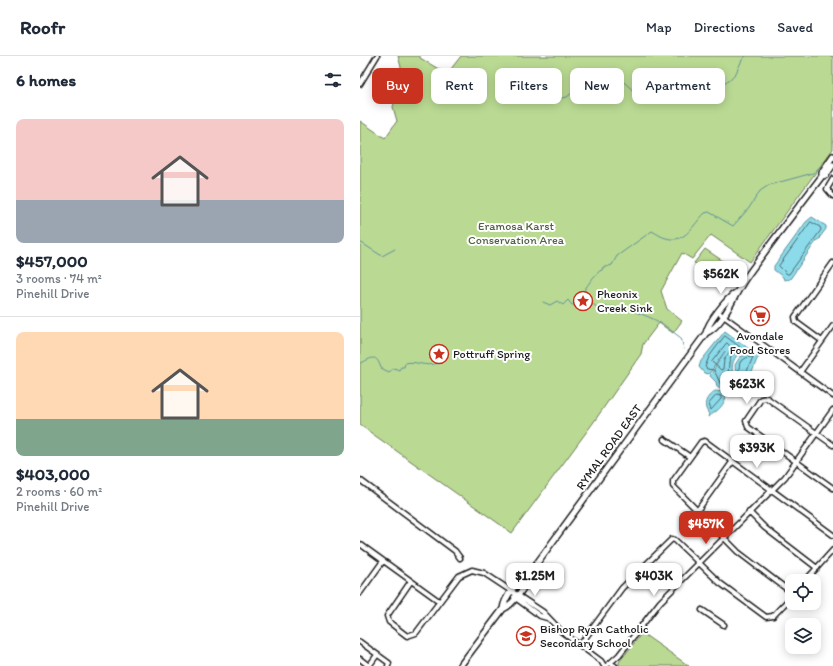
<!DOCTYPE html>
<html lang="en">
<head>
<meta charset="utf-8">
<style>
  body { margin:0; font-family:Itim,sans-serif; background:#f6f6f7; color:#1f2937; height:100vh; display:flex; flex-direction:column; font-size:15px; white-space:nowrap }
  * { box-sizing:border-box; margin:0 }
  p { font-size:13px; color:#747a83 }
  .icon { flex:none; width:22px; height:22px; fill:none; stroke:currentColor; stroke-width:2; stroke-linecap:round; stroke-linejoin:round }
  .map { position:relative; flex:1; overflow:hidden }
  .sheet { display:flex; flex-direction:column; background:#fff; width:360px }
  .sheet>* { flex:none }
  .top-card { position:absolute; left:12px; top:12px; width:380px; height:36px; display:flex; gap:8px }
  .tools { position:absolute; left:425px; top:518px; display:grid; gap:8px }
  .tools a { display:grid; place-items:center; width:36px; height:36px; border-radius:8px; background:#fff; box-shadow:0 2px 10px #0003; font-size:20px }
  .price { position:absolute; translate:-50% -34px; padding:0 9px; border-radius:8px; background:#fff; color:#222; font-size:13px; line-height:26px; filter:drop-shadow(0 1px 2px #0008) }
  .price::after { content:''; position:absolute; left:50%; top:24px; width:12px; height:9px; margin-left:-6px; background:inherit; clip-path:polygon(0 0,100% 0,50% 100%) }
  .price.active { background:#c8321e; color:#fff }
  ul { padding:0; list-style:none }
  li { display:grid; align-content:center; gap:8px; height:212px; padding:0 16px }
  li+li { border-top:1px solid #e0e1e3 }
  li span { display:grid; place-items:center; height:124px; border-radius:8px; color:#555 }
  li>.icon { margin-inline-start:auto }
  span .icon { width:72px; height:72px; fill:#fffc; stroke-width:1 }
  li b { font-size:17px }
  h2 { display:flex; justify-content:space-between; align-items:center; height:48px; padding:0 16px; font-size:17px }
  .chip { padding:0 14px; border-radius:8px; background:#fff; box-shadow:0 2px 10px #0003; font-size:14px; line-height:36px }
  .chip.active { background:#c8321e; color:#fff }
  header { display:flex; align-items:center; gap:24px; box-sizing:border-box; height:56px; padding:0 20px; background:#fff; border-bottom:1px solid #e0e1e3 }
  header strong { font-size:19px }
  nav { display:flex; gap:22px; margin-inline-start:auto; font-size:14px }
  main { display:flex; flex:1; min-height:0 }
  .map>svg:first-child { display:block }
</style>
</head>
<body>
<header>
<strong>Roofr</strong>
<nav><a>Map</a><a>Directions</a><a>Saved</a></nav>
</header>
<main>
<section class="sheet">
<h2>6 homes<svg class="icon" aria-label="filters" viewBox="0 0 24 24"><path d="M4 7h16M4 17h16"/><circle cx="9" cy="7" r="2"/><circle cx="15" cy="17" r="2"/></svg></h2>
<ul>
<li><span style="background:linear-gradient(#f6c9c9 65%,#9aa5b1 0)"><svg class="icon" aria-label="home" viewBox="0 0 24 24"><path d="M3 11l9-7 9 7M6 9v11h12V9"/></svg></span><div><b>$457,000</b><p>3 rooms · 74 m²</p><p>Pinehill Drive</p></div></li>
<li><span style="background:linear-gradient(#ffd9b3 70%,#7fa58c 0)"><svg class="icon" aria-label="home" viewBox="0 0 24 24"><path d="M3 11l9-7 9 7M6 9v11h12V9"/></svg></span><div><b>$403,000</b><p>2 rooms · 60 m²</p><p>Pinehill Drive</p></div></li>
</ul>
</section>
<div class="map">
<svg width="473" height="610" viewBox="0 0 473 610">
  <rect width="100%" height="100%" fill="#fff"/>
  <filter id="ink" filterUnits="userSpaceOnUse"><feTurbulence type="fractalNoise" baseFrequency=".025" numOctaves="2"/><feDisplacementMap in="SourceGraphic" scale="8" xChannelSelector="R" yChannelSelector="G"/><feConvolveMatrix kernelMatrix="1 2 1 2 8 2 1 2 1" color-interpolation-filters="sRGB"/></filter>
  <g filter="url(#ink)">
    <path fill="#bada93" stroke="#6b7b58" d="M38 0H60V2L87 18 101 0H473V93L390 206 351 179 332 203 322 197 301 235 307 253 322 265 313 277 299 267 283 288 281 298 233 367 152 477 0 369V65L25 82 37 65 33 51 35 43 48 36 53 31 41 11Z
      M345 193 363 205 352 220 334 207Z
      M282 577 329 610H259V606Z"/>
    <path fill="#8cdbea" stroke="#5f8f98" d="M452 161 466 170V173L460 181 461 182 457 184 430 223 424 224 423 221 414 214V210L446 166Z
      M365 275 389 293C386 295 383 295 380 297 371 303 371 314 374 323L376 322 375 309 380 301 393 297 402 299 397 303 391 319 390 318 383 326H377L379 332 372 340 364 337 366 341C363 352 354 357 348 361L349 358C342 349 346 341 355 335L363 336V334L357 331 356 326 350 320 365 295 349 318 344 317 339 311 341 305Z"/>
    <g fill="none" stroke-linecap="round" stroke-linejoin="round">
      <path stroke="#49686e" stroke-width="1" d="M451 166 460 171 461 174 429 218H427L419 210Z
        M365 280 380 291 371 301 369 307 368 319 374 330 371 334 361 329 354 314 347 313 345 311 349 301Z
        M367 287 372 292 364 304 363 313 361 314 352 306Z
        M393 301 387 315 380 321 378 318 380 306 386 302Z
        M357 339 361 340V343L351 354 349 348Z"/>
      <path stroke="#5f8f98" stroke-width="1" d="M179 47 207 41 230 22 246 14 265 27 283 44 293 45 319 38 330 39 351 34 369 24 376 17 382 4 386 0
        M0 186 22 200 35 193
        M183 246 190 249 197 245 203 249 208 244 212 249 224 246 233 248 238 252C253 246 291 260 304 269 310 273 315 278 321 282L324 293
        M224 246V242H220V240C224 235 236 215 242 214L243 211H246L252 209 257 200 292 175C296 177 301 181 306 182 326 188 333 168 345 157L349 156 373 170 389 152 400 135 409 129 453 117 462 109
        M0 305 1 307C12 302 16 297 21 312L29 316 34 312 39 314 41 311H44L45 307C56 304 65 312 77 307V302"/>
      <g stroke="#1c1c1c" stroke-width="7">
        <path id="minor" d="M0 28 17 0
          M473 123 467 133 473 140
          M358 256 473 340
          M462 285 436 266 435 261 473 207
          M440 316 473 270
          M304 383 330 401
          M473 389 407 342 401 343 386 365 388 371 473 432
          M0 424 95 495 100 502
          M337 455 373 405
          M389 456 405 472 457 512
          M0 488 79 545
          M51 525 27 560 29 566 47 580 56 577 99 520 112 514 124 517 183 556 202 576 241 605 244 610
          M445 525 473 494
          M0 537 23 505
          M432 537 378 496 313 430V425L341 386 345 385 473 479
          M154 541 180 560 187 562
          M342 554 364 569
          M0 586 29 607 28 610
          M220 589 262 532 312 483 315 484 360 527 406 561 413 560 432 540
          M0 603 9 610
          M250 607 259 599 300 546 425 421 473 354
          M9 610 17 599
          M246 610 250 607 255 610"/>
      </g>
      <g stroke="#1c1c1c" stroke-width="8">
        <path id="major" d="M462 120 466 119 473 109
          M346 277C348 266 367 242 377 236
          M143 553C153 549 167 529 169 518L346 277C364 269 374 239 385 223 410 188 436 154 462 120V116L473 100
          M100 610 143 553C144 541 159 523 169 518"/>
      </g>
      <use href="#minor" stroke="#fff" stroke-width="4"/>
      <use href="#major" stroke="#fff" stroke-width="5"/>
    </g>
  </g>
  <defs>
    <g id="sight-ring" transform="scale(1)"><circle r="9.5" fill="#fff" stroke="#c8321e" stroke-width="1.5"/><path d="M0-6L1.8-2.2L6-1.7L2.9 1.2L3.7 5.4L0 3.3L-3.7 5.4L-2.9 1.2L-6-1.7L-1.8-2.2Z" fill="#c8321e"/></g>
    <g id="supermarket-ring" transform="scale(1)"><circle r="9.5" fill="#fff" stroke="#c8321e" stroke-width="1.5"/><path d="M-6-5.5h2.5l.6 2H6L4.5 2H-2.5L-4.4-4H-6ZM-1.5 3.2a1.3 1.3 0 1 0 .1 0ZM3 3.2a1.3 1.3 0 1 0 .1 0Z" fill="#c8321e"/></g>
    <g id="school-ring" transform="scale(1)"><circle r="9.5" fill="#fff" stroke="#c8321e" stroke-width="1.5"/><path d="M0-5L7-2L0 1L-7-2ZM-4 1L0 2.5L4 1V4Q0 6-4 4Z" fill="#c8321e"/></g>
  </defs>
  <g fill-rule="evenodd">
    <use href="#sight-ring" x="223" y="245"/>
    <use href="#supermarket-ring" x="400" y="260"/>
    <use href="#sight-ring" x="79" y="298"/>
    <use href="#school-ring" x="166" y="580"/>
  </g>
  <g text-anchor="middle" stroke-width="4" stroke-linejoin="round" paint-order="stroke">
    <g font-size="12" fill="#535e46" stroke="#fff">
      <text x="156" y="174">Eramosa Karst<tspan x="156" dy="14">Conservation Area</tspan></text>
    </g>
    <g font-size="12" fill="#1c1c1c" stroke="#fff" text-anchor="start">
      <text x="237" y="242">Pheonix<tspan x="237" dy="14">Creek Sink</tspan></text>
      <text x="400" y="284" text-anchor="middle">Avondale<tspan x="400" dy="14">Food Stores</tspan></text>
      <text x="93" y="302">Pottruff Spring</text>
      <text x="180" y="577">Bishop Ryan Catholic<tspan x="180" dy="14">Secondary School</tspan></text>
    </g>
    <g font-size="12" fill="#1c1c1c" stroke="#fff">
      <text transform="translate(249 391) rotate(-54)" y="4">RYMAL ROAD EAST</text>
    </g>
  </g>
</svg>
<div class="tools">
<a><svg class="icon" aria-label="locate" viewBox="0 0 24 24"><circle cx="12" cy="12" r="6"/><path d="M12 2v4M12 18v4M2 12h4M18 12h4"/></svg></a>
<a><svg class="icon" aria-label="layers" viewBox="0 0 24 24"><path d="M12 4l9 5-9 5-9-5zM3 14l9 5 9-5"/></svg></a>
</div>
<b class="price" style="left:361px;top:239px">$562K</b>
<b class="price" style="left:387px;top:349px">$623K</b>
<b class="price" style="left:397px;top:413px">$393K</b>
<b class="price active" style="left:346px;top:489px">$457K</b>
<b class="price" style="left:175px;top:541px">$1.25M</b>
<b class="price" style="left:294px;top:541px">$403K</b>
<div class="top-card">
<a class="chip active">Buy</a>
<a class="chip">Rent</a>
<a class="chip">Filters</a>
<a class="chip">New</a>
<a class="chip">Apartment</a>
</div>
</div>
</main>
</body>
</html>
